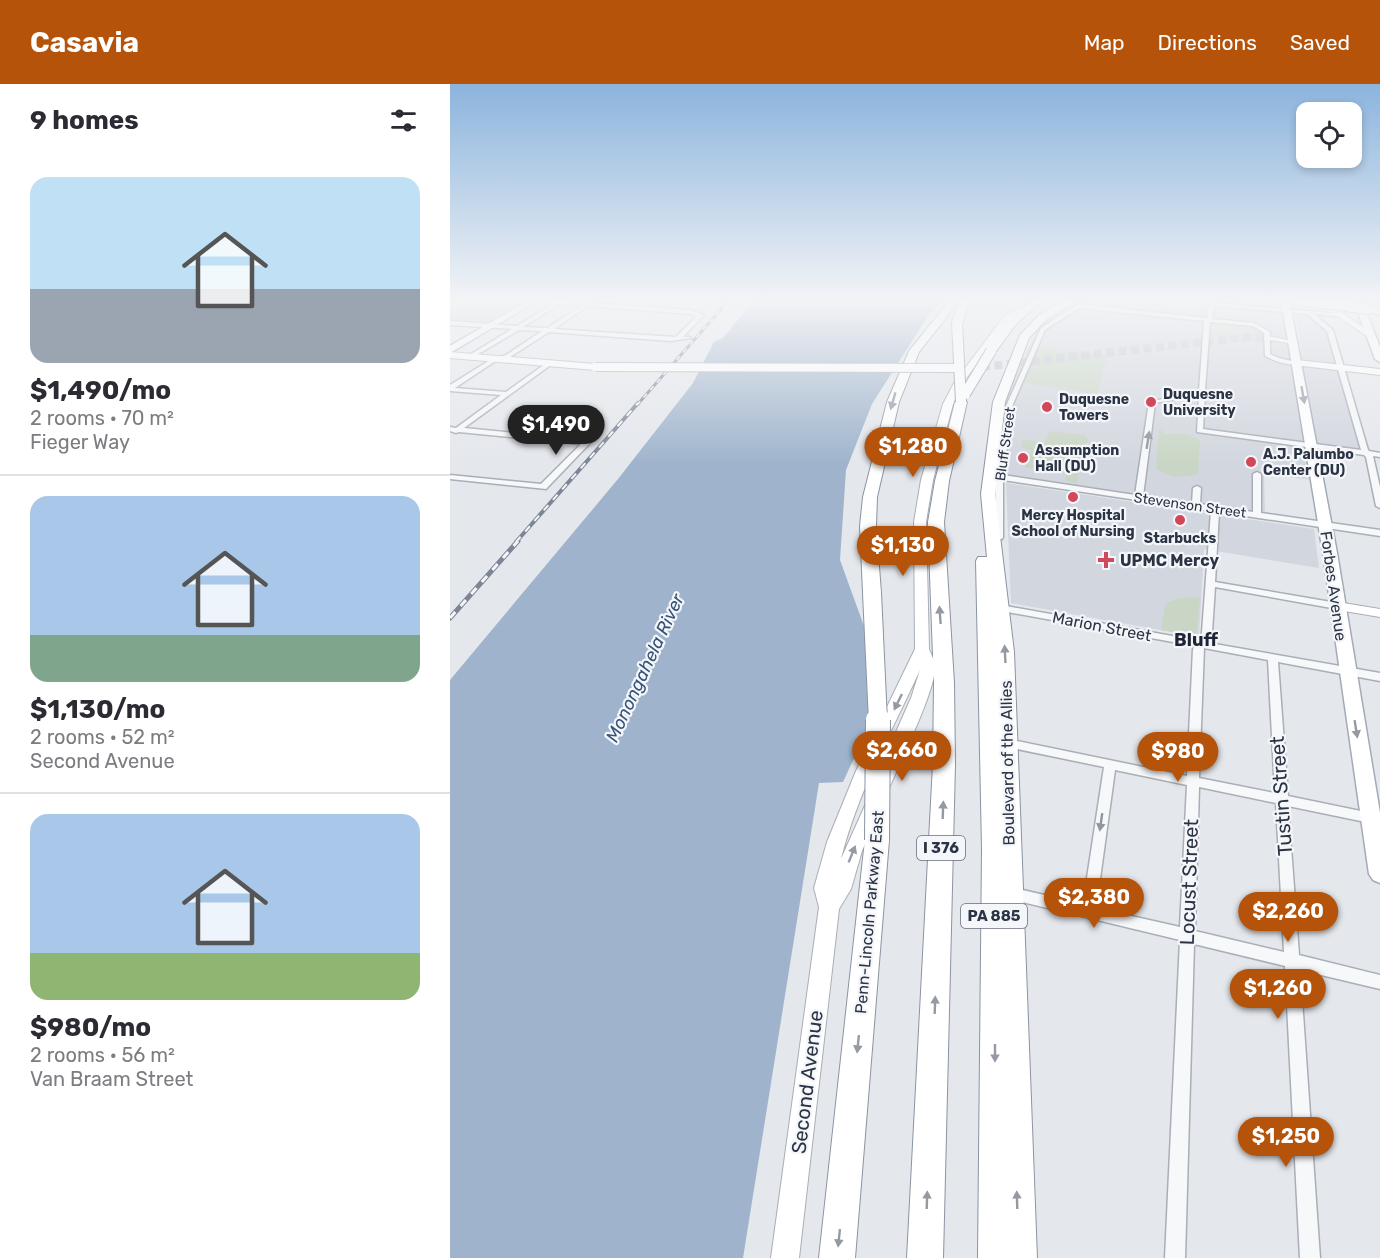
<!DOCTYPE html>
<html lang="en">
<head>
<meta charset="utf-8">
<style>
  body { margin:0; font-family:Rubik,sans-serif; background:#f7f7f7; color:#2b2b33; height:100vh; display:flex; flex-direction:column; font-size:22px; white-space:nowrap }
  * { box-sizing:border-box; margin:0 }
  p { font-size:20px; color:#7c7c81 }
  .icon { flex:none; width:33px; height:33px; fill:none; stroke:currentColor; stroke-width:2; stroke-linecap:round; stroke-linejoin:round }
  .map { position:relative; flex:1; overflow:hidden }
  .details { display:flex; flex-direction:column; background:#fff; width:450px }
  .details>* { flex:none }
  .buttons { position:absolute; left:846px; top:18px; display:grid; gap:12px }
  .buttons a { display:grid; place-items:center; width:66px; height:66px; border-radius:12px; background:#fff; box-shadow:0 3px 9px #0003; font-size:30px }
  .price { position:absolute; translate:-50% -51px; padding:0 14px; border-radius:21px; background:#b45309; color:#fff; font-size:20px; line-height:39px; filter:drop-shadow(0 2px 3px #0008) }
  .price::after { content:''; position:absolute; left:50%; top:36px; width:18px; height:14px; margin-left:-9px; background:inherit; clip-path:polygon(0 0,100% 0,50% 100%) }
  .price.selected { background:#222; color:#fff }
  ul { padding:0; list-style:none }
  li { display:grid; align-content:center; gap:12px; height:318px; padding:0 30px }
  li+li { border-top:2px solid #e1e1e2 }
  li span { display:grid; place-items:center; height:186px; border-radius:18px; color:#555 }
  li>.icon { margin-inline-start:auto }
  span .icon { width:108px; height:108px; fill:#fffc; stroke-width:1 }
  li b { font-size:26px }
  h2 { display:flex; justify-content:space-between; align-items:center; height:72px; padding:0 30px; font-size:26px }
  header { display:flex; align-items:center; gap:36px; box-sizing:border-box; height:84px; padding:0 30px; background:#b45309; color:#fff }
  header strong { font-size:28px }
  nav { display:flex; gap:33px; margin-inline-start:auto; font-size:21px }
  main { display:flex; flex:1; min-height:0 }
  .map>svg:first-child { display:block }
</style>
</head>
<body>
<header>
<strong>Casavia</strong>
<nav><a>Map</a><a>Directions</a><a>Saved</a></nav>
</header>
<main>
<section class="details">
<h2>9 homes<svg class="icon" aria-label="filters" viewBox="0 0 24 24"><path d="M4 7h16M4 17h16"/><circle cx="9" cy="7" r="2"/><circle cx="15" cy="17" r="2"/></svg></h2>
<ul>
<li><span style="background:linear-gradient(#bfe0f5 60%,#9aa5b1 0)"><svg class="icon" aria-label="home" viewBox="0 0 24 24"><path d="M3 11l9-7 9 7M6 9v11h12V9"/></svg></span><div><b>$1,490/mo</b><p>2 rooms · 70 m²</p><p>Fieger Way</p></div></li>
<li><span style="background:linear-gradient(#a9c7e8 75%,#7fa58c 0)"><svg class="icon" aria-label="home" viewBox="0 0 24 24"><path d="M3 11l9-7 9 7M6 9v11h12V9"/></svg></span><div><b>$1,130/mo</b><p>2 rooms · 52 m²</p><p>Second Avenue</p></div></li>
<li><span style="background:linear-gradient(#a9c7e8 75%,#8fb573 0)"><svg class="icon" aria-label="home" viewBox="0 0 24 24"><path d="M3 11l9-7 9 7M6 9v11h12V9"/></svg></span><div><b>$980/mo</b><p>2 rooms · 56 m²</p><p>Van Braam Street</p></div></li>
</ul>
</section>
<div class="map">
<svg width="930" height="1174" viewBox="0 0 930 1174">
  <rect width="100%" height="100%" fill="#e4e7ec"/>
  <path fill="#d2d6de" d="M632 215H831L861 396 814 390 815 429 544 389 555 314 586 247 594 238Z
    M845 229 857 230 876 246 887 282 853 278Z
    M851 282 888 285 911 365 866 360Z
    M556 399 864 445 869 484 754 465 749 553 561 519Z"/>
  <path fill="#c9d6c5" d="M0 215H81L39 239 0 236Z
    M764 238 807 245 810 247 811 258 763 254Z
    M589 263 657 272 647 310 573 299Z
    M709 346 713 347V350H736L750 356 748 390C735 395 717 393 706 384Z
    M600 347 635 351 640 359H635L627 399 615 397 617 389 575 383 582 366 571 364 573 356 595 358Z
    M747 513 750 515 746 552 711 546 716 519 729 514Z"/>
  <path fill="#9fb4cc" d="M310 215H494L480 229 422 320 396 386 390 476 427 578 425 629 393 698 369 699 293 1174H0V596L168 395 243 299 264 258 273 254 296 226Z"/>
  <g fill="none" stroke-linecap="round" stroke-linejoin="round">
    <path stroke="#bfc3cb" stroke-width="8" stroke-dasharray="8 4.5" stroke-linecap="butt" d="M532 283 798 253 820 254"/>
    <g stroke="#a9aeb7" stroke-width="3">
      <path id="street" d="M83 215 241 226 254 231 233 253H240L241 254 221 257 99 248 60 273 44 278 5 304 56 308 98 278H102V280L14 344 137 356 141 358 96 405 0 395V391L91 400 131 360 9 348 6 349 0 347V343L6 344 51 311 0 307V301L40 276 56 271 92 247 69 246 20 275 17 273 18 272 62 245 0 241V237L67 242 103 220 81 218ZM110 220 132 222 97 244 73 243ZM138 222 241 230 247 232 226 253 104 245Z
        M760 215H764V219L894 230 892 233 864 230 883 246 918 366 919 367 930 369V373L923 372 930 403V424L926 422 916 373 914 371 747 348 749 311 705 319 693 412 742 419 743 404 747 402 751 404 750 420 803 428V390L807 388 811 390V429L930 446V452L769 428 765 498 887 519 892 522 887 525 765 503 762 548 759 559 930 589V597L828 578 838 712 930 731V741L838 722 849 871 930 891V905L850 886 870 1174H850L835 882 744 860 735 1174H715L730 856 560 815 555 813 553 809 555 805 560 803 633 820 654 683 557 663 553 662 551 659 553 656 557 655 737 692 743 565 745 562 552 527 549 526 546 519 551 516 554 517 556 522 750 557 752 548 761 427 553 396V453L552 455H546L545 393 557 320 591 244 628 220 757 234ZM764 222 857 230 877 247 911 366 753 345 755 310 757 308 755 306 760 238 803 242 814 249 815 272C825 277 839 283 850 279L829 274 820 270V248L804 239 762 235ZM629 224 754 237 749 307 699 318 685 411 553 391 563 320 595 246ZM754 564 818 576 825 709 749 694ZM665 686 737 701 730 843 646 824ZM749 703 826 719 834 868 745 847Z"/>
    </g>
    <g stroke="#a9aeb7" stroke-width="2">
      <path id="secondary" d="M590 215H599L561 235 511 301 503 320 483 396 476 438 479 565C481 570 485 577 485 582 486 606 451 675 441 700L438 705 432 707 426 705 423 700 461 614 470 586C442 647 407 709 391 775L417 717 423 715 429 717 432 722 412 767 401 805 389 825 349 1174H321L369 823 364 804 377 758 406 687 465 565 464 438 471 396 493 320 504 299 555 231Z
        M866 215H872L925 251 918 253 866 218Z
        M817 252 848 258 844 260 820 256H817Z
        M0 268 145 280 149 283 145 286 0 274Z
        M847 276 930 285V291L844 281V277Z
        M887 518 930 525V533L882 525 880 522 882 519Z"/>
    </g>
    <g stroke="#a3abb8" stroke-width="3">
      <path id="primary" d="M81 215H90L0 269V262Z
        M831 215H839L887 469 930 729V799L923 796 919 790 873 469Z
        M903 215H911L930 263V278L925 275Z"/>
    </g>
    <g stroke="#8b94a3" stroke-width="2">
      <path id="highway" d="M501 215H511L469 268 449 318 427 413 426 442 431 509 428 513H416L413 509 410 442 413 413 437 318 459 267Z
        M617 215H629L597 235 579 254 555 318 545 410 564 568 587 1174H528L532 765 526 477 528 473H537L531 410 543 318 570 251 589 231Z
        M579 219 587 221 566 240 545 269H537L536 267 558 236Z
        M917 222 930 225V231L914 227 912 225Z
        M511 314 517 318 499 397 494 438 504 599 505 680 493 1174H457L483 680 484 599 478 438 485 397 505 318Z
        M427 746 436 749 439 756 405 1174H369L415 756 418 749Z"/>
    </g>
    <use href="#street" fill="#f7f8fa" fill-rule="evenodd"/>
    <use href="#secondary" fill="#fff" fill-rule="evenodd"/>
    <use href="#primary" fill="#fff" fill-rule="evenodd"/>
    <use href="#highway" fill="#fff" fill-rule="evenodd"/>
    <g stroke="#7d8696" stroke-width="3">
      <path id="rail-far2" d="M187 321 280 215"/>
    </g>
    <g stroke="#7d8696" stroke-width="4">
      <path id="rail-far1" d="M66 458 188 319"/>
    </g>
    <g stroke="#7d8696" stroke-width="5">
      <path id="rail" d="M0 534 68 457"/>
    </g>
    <use href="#rail-far2" stroke="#f4f6f9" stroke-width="1.5" stroke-dasharray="5" stroke-linecap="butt"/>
    <use href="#rail-far1" stroke="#f4f6f9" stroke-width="2" stroke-dasharray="7" stroke-linecap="butt"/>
    <use href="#rail" stroke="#f4f6f9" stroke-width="3" stroke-dasharray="8" stroke-linecap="butt"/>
    <g stroke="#a9aeb7" stroke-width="10" stroke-linecap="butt">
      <path id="secondary-bridge" d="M145 283 506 284"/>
    </g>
    <g stroke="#8b94a3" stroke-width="12" stroke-linecap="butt">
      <path id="highway-bridge-far2" d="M844 215 917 225
        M515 310 541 267
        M511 318 507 239 516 215"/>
    </g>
    <g stroke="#8b94a3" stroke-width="20" stroke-linecap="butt">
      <path id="highway-bridge-far1" d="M422 509 428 637"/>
    </g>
    <g stroke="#8b94a3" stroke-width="26" stroke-linecap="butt">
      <path id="highway-bridge" d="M427 756 428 636"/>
    </g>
    <use href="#secondary-bridge" stroke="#fff" stroke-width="8"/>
    <use href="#highway-bridge-far2" stroke="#fff" stroke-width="10"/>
    <use href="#highway-bridge-far1" stroke="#fff" stroke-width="18"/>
    <use href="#highway-bridge" stroke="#fff" stroke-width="24"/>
  </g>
  <defs><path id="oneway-solid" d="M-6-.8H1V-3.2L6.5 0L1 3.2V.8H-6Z" transform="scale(1.5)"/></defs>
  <g fill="#959aa2">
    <use href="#oneway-solid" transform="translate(853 311) rotate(80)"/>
    <use href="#oneway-solid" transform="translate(443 317) rotate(106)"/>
    <use href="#oneway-solid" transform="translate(490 531) rotate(-94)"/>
    <use href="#oneway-solid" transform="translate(555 570) rotate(-93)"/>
    <use href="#oneway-solid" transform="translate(448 618) rotate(116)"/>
    <use href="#oneway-solid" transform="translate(906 645) rotate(81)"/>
    <use href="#oneway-solid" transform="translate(493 726) rotate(-88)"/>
    <use href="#oneway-solid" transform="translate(402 770) rotate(-68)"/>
    <use href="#oneway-solid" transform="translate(485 921) rotate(-88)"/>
    <use href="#oneway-solid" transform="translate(408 960) rotate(96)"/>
    <use href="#oneway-solid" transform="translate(545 969) rotate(90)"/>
    <use href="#oneway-solid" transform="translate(477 1116) rotate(-88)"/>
    <use href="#oneway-solid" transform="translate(567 1116) rotate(-92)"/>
    <use href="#oneway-solid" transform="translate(389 1154) rotate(96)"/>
  </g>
  <g fill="#9196a0">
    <use href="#oneway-solid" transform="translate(698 356) rotate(-81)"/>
    <use href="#oneway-solid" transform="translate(651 738) rotate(98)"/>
  </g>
  <linearGradient id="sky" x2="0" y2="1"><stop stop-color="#8bb4dd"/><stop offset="0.57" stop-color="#f3f4f6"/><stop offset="1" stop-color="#f3f4f6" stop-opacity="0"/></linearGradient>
  <rect width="930" height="379" fill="url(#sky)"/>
  <g fill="#d24859" stroke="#f4f6f9" stroke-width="2">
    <circle cx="701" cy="318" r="6"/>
    <circle cx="597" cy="323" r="6"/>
    <circle cx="573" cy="374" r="6"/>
    <circle cx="801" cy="378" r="6"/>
    <circle cx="623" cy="413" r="6"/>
    <circle cx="730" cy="436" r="6"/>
    <path d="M653 467h6v6h6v6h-6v6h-6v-6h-6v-6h6z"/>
  </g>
  <g text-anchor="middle" stroke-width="4.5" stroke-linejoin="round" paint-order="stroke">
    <g font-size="14" font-weight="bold" fill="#2b3445" stroke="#f4f6f9" text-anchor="start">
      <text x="713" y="315">Duquesne<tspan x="713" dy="16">University</tspan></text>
      <text x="609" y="320">Duquesne<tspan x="609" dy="16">Towers</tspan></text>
      <text x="585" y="371">Assumption<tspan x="585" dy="16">Hall (DU)</tspan></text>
      <text x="813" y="375">A.J. Palumbo<tspan x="813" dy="16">Center (DU)</tspan></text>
      <text x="623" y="436" text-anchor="middle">Mercy Hospital<tspan x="623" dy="16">School of Nursing</tspan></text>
      <text x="730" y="459" text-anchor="middle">Starbucks</text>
    </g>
    <g font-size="14" fill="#2b3445" stroke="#f4f6f9">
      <text transform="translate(555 360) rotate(-82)" y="5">Bluff Street</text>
      <text transform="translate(740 421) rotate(8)" y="5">Stevenson Street</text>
    </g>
    <g fill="#f4f6f9" stroke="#676e7b" stroke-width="1.5">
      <rect x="467" y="752" width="48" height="24" rx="4.5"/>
      <rect x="511" y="820" width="66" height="24" rx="4.5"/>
    </g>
    <g font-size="15" font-weight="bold" fill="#2b3445">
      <text x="491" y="769">I 376</text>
      <text x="544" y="837">PA 885</text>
    </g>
    <g font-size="16" font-weight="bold" fill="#2b3445" stroke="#f4f6f9" text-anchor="start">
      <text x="670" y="482">UPMC Mercy</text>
    </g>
    <g font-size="16" fill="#2b3445" stroke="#f4f6f9">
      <text transform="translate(884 502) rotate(82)" y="6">Forbes Avenue</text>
      <text transform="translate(652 542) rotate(11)" y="6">Marion Street</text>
      <text transform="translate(557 679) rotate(-91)" y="6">Boulevard of the Allies</text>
      <text transform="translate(419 828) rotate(-85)" y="6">Penn-Lincoln Parkway East</text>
    </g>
    <g font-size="18" font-weight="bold" fill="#1d2536" stroke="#f4f6f9">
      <text x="746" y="562">Bluff</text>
    </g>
    <g font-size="18" font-style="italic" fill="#34517a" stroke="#f4f6f9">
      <text transform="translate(195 584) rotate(-65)" y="6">Monongahela River</text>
    </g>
    <g font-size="20" fill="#2b3445" stroke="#f4f6f9">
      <text transform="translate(831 712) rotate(-94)" y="7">Tustin Street</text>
      <text transform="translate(739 798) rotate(-88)" y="7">Locust Street</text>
      <text transform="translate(357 998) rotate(-83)" y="7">Second Avenue</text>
    </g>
  </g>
</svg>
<div class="buttons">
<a><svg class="icon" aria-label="locate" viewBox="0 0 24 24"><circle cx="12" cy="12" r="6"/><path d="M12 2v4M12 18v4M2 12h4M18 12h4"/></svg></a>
</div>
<b class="price selected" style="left:106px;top:372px">$1,490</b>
<b class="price" style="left:463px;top:394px">$1,280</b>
<b class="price" style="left:453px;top:493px">$1,130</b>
<b class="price" style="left:452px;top:698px">$2,660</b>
<b class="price" style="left:728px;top:699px">$980</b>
<b class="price" style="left:644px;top:845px">$2,380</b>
<b class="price" style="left:838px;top:859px">$2,260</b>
<b class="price" style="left:828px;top:936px">$1,260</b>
<b class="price" style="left:836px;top:1084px">$1,250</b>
</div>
</main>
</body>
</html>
